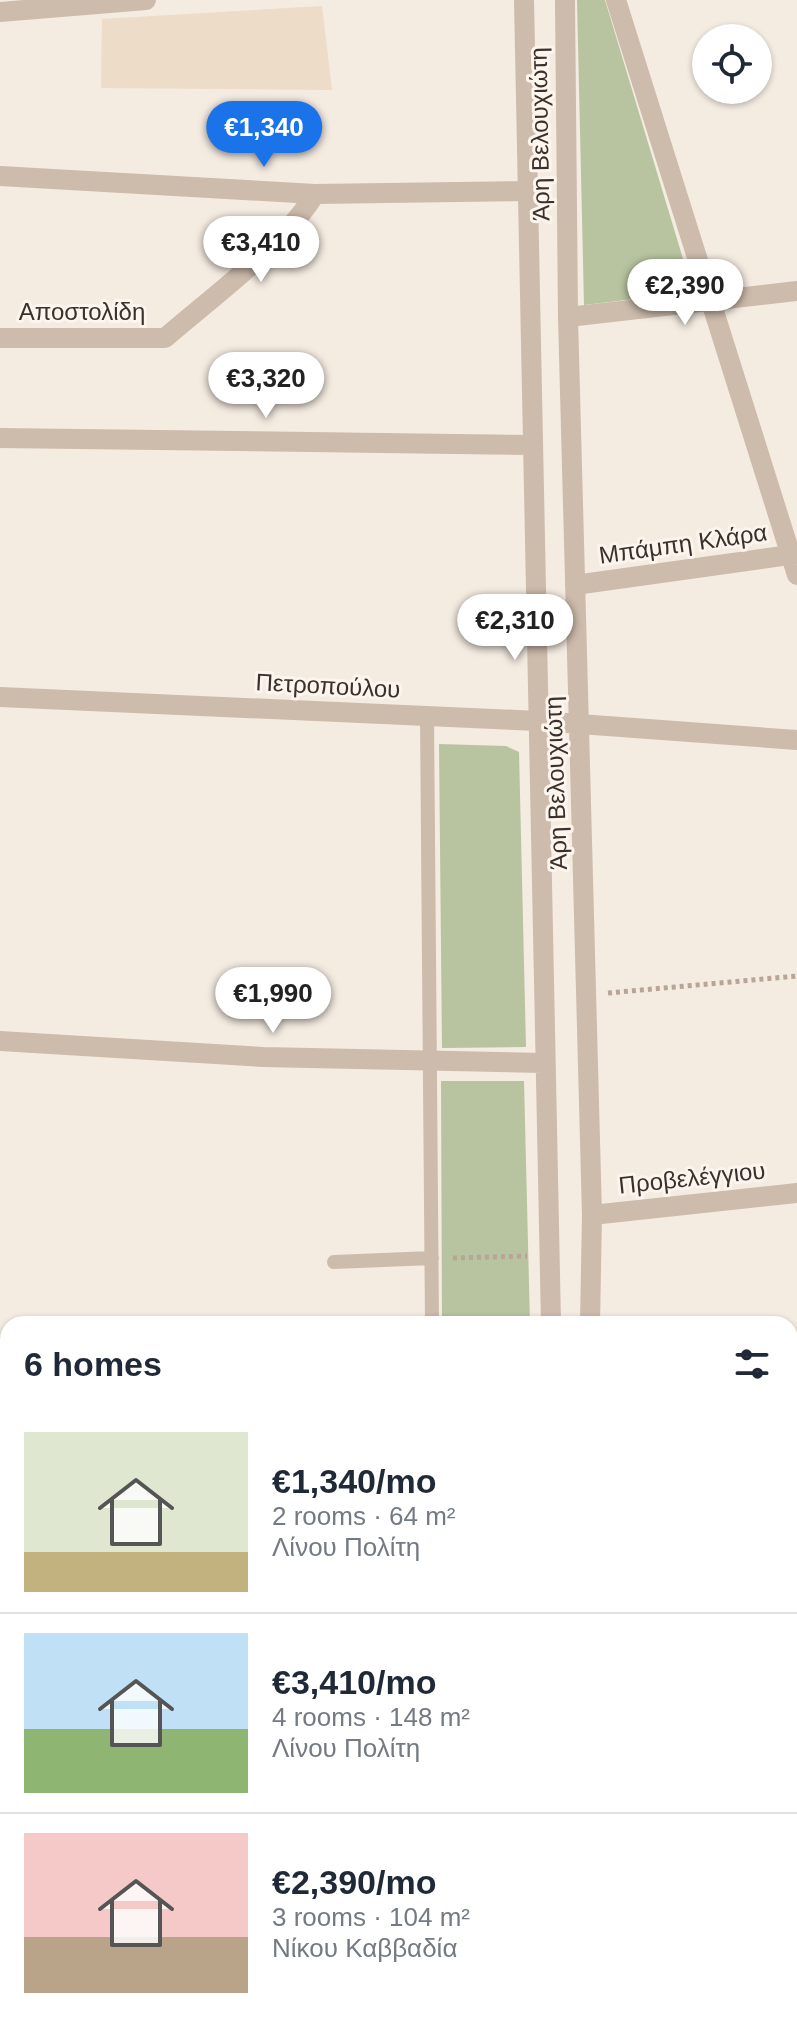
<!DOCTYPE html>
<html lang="en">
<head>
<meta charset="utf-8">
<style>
  body { margin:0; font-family:Helvetica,sans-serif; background:#f6f6f7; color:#1f2937; height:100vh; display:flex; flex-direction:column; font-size:30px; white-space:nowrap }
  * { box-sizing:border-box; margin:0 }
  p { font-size:26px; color:#747a83 }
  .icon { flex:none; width:44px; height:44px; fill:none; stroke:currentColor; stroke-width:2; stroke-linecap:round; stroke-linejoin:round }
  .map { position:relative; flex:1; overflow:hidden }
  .sheet { position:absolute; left:0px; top:1316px; width:798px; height:714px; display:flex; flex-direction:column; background:#fff; border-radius:24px 24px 0 0; box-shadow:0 2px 6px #0004 }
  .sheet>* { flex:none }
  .controls { position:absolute; left:692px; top:24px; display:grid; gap:16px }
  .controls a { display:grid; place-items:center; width:80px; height:80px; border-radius:50%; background:#fff; box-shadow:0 2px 6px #0004; font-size:40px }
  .price { position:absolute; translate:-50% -68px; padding:0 18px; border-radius:28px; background:#fff; color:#222; font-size:26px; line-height:52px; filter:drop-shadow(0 2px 4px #0008) }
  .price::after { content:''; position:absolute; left:50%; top:48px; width:24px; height:18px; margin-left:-12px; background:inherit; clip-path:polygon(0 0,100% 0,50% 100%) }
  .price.current { background:#1a73e8; color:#fff }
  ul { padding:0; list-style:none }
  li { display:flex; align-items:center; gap:24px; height:200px; padding:0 24px }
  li+li { border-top:2px solid #e0e1e3 }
  li span { display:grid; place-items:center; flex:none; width:224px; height:160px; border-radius:0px; color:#555 }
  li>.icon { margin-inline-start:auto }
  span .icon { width:96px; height:96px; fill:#fffc; stroke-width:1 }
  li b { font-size:34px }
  h2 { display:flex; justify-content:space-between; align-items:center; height:96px; padding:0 24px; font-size:34px }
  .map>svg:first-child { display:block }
</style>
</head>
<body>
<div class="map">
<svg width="797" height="2029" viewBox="0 0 797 2029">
  <rect width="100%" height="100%" fill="#f4ebe1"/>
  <path fill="#b8c4a0" d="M577 0H605L693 292 584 305Z
    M439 744 506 746 519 752 526 1047 442 1048Z
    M524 1081 530 1324H442L441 1081Z"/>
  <path fill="#ecdcc8" d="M322 6 332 90 101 88 102 19Z"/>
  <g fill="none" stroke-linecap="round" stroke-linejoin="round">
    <path stroke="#b9a596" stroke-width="5" stroke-dasharray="4 4" stroke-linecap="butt" d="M608 993 797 976
      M453 1258 527 1256"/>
    <path stroke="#cdbbac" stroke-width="14" d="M427 716 432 1324
      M334 1262 432 1258"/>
    <path stroke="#cdbbac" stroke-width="20" d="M524 0 551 1324
      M565 0 568 317 592 1215 590 1324
      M616 0 797 575
      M0 12 146 0
      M0 176 315 194 527 191
      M568 317 797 291
      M0 338H165C212 297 283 246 315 194
      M0 438 532 445
      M575 585 797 554
      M0 697 539 721 797 740
      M0 1041 263 1057 544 1063
      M592 1215 797 1193
      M790 1807 797 1808
      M790 1988 797 1989
      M518 2029V2022
      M554 2029V2022"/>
    <path stroke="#cdbbac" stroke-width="20" d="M0 1454H8
      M790 1486 797 1487"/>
  </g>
  <g text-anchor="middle" stroke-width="6" stroke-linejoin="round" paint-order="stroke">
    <g font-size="24" fill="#3b302b" stroke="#fbf5ee">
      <text transform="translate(540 134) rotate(-91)" y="8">Άρη Βελουχιώτη</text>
      <text x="82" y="320">Αποστολίδη</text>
      <text transform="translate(683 544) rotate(-8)" y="8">Μπάμπη Κλάρα</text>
      <text transform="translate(328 686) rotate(3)" y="8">Πετροπούλου</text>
      <text transform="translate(556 783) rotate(-92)" y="8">Άρη Βελουχιώτη</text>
      <text transform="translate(692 1178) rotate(-6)" y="8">Προβελέγγιου</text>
    </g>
  </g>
</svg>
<div class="controls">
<a><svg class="icon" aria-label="locate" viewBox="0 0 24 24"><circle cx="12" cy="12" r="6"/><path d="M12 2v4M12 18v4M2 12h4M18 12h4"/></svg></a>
</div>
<b class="price current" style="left:264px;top:169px">€1,340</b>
<b class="price" style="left:261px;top:284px">€3,410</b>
<b class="price" style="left:685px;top:327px">€2,390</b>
<b class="price" style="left:266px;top:420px">€3,320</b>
<b class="price" style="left:515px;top:662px">€2,310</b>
<b class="price" style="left:273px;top:1035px">€1,990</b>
<section class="sheet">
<h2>6 homes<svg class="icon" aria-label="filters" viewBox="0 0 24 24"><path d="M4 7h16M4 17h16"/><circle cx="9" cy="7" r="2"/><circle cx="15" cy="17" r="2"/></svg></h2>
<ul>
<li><span style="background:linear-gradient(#dfe7d0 75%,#c2b280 0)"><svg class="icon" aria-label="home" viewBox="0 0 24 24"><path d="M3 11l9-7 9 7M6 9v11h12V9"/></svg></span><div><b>€1,340/mo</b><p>2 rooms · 64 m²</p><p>Λίνου Πολίτη</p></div></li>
<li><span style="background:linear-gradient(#bfe0f5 60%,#8fb573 0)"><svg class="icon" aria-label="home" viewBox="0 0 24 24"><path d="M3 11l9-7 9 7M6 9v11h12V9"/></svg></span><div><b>€3,410/mo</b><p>4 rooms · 148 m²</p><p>Λίνου Πολίτη</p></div></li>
<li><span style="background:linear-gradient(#f6c9c9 65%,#b9a48a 0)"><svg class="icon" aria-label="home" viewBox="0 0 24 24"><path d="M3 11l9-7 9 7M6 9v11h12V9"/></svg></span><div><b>€2,390/mo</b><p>3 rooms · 104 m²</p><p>Νίκου Καββαδία</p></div></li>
</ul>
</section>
</div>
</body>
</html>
